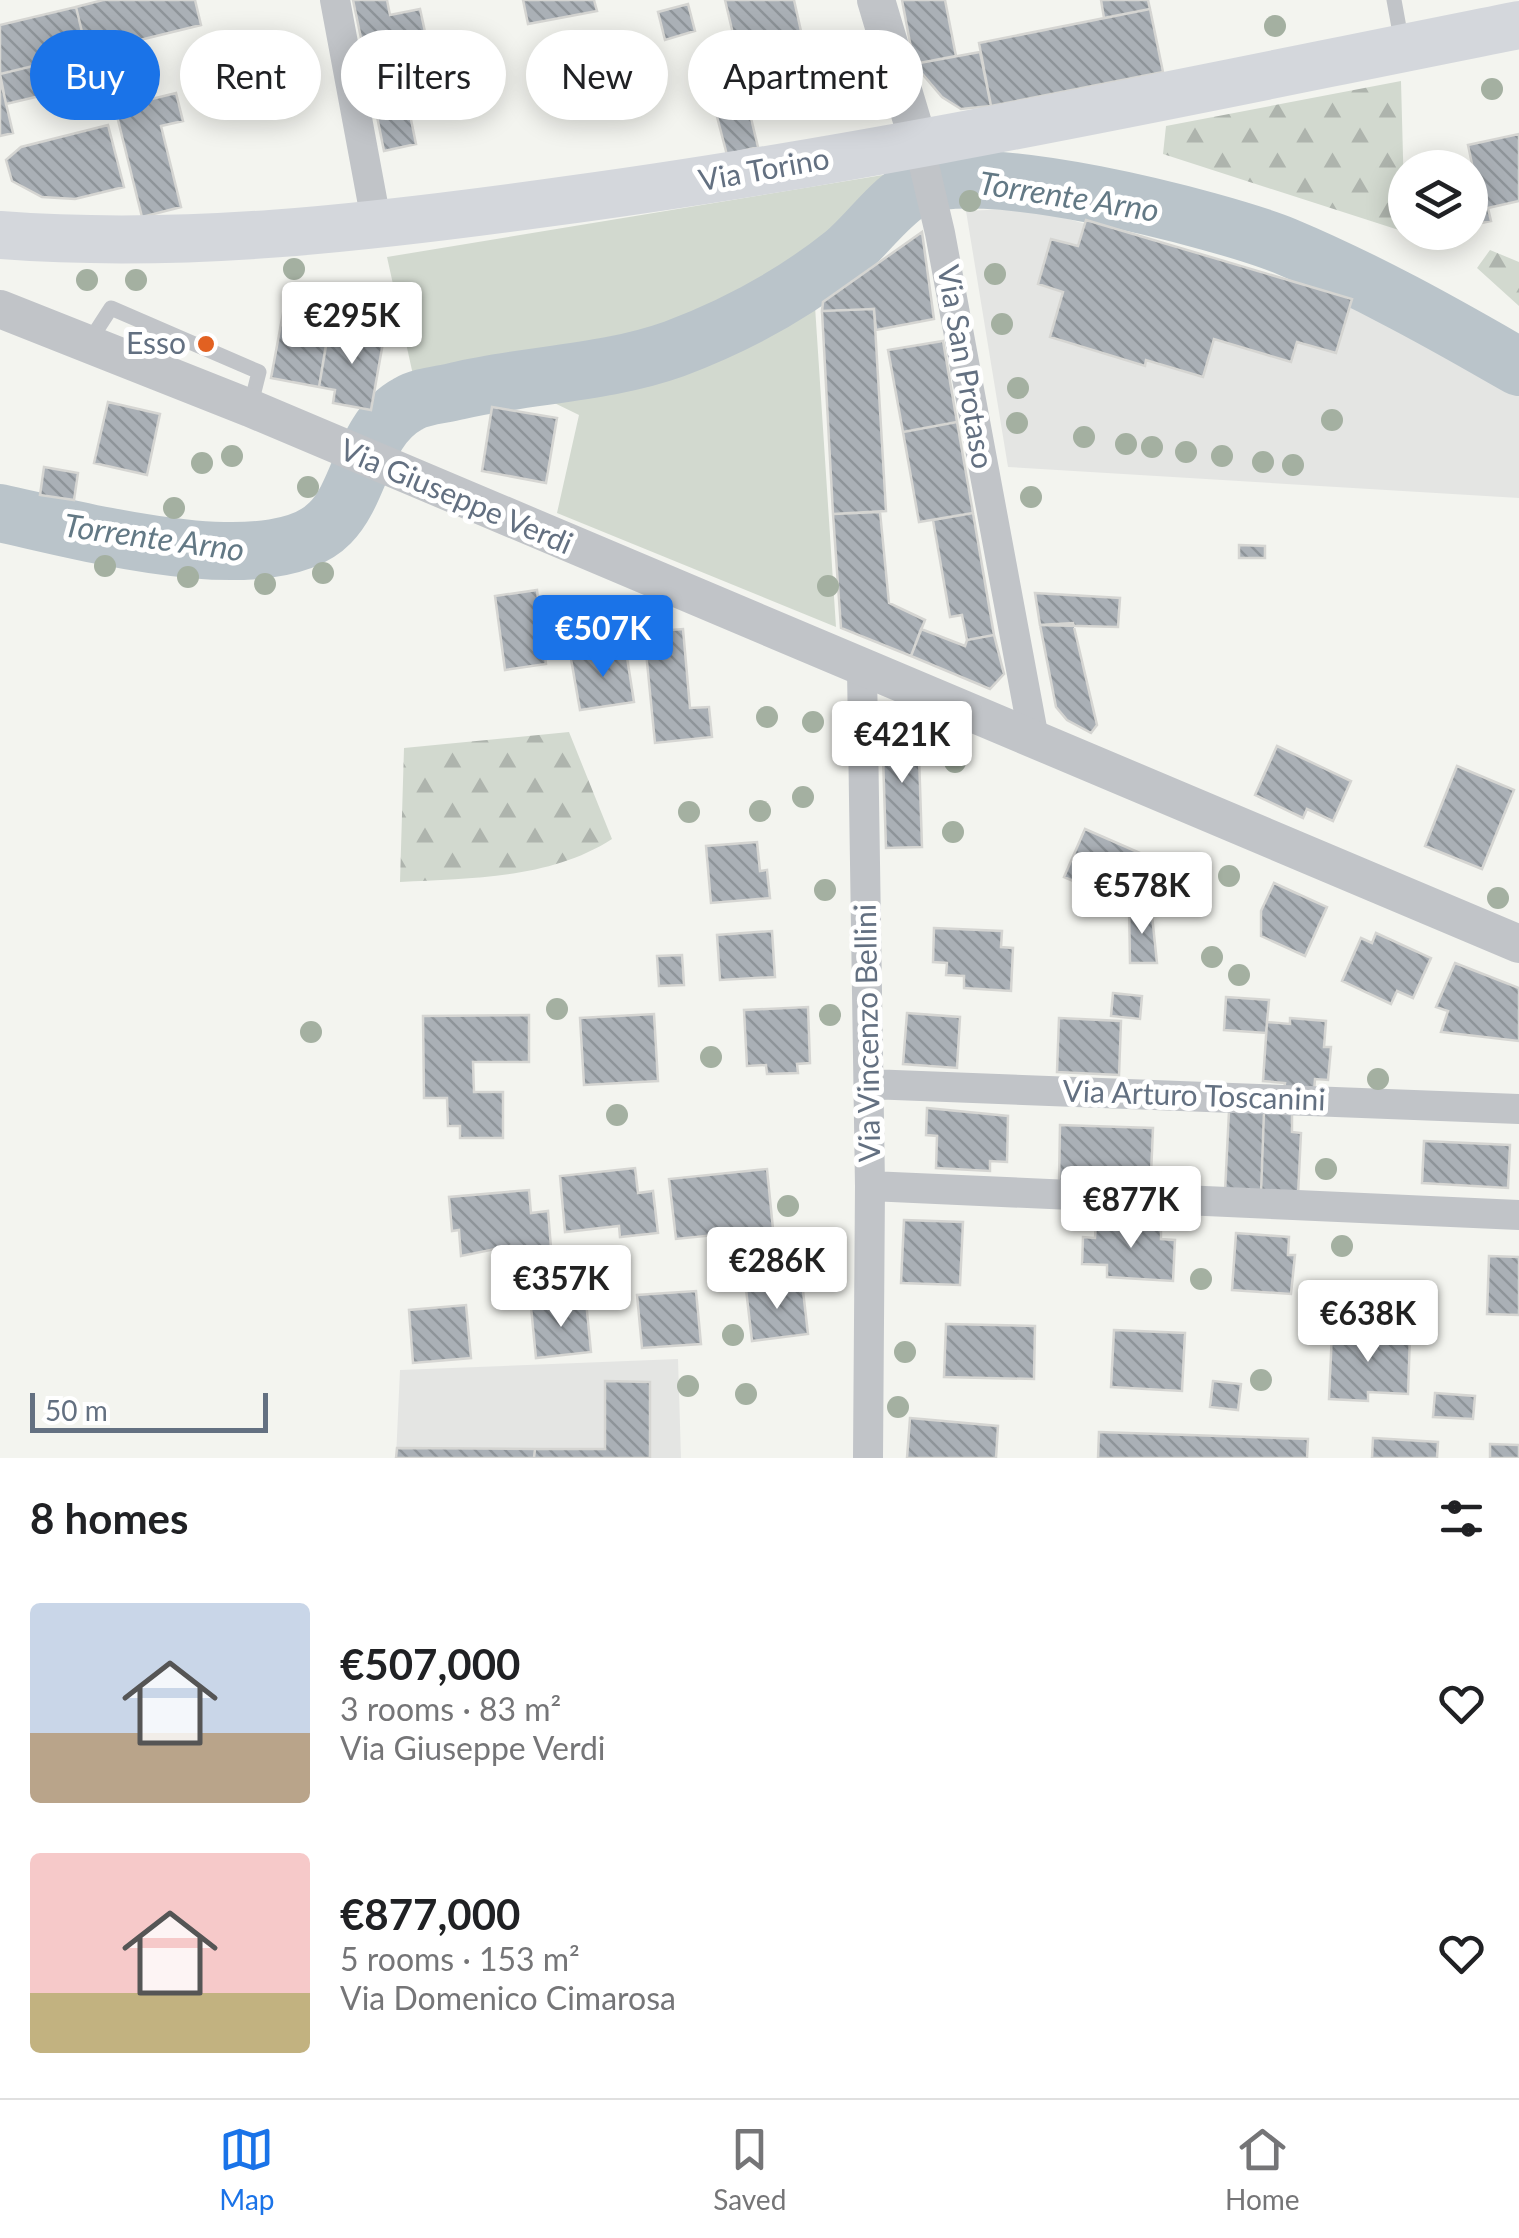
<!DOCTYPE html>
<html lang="en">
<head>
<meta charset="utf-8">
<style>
  body { margin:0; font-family:Lato,sans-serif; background:#f2f2f2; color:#202124; height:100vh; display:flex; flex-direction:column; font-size:38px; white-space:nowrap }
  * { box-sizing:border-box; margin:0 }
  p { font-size:32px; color:#757577 }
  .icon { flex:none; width:55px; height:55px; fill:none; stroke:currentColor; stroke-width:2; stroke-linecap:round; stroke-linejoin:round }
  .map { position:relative; height:1458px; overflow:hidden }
  .side { display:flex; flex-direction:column; background:#fff; flex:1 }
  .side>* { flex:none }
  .banner { position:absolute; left:30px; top:30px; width:1000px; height:90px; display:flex; gap:20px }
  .fabs { position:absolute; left:1388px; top:150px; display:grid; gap:20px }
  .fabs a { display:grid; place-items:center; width:100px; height:100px; border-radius:50%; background:#fff; box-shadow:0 5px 25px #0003; font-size:50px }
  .scale { position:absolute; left:30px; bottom:25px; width:238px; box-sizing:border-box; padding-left:10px; border:5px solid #637081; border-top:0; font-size:28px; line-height:35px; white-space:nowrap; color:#637081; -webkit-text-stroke:8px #fff; paint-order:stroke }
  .price { position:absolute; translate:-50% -85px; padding:0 22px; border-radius:10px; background:#fff; color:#222; font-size:32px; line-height:65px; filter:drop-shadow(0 2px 5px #0008) }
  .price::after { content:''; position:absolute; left:50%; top:60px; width:30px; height:22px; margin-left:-15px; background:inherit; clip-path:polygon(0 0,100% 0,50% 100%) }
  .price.active { background:#1a73e8; color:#fff }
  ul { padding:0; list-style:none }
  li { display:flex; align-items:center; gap:30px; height:250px; padding:0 30px }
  li span { display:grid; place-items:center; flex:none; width:280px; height:200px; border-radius:10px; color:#555 }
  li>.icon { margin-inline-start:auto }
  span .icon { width:120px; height:120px; fill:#fffc; stroke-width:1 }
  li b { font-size:42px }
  h2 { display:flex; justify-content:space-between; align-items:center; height:120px; padding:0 30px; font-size:42px }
  .pill { padding:0 35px; border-radius:45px; background:#fff; box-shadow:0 5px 25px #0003; font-size:35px; line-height:90px }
  .pill.active { background:#1a73e8; color:#fff }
  .tabs { display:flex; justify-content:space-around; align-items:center; height:140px; border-top:2px solid #e0e0e0; background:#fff; font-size:28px; color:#757577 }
  .tabs a { display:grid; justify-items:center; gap:5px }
  .tabs .active { color:#1a73e8 }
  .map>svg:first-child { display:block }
</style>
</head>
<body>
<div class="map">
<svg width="1519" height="1458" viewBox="0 0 1519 1458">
  <defs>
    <pattern id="forest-firs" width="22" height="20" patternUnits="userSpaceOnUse" patternTransform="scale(2.5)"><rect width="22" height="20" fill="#d2d9cf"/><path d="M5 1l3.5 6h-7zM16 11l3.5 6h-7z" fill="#aeb4ad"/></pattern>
    <pattern id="building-back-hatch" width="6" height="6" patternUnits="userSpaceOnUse" patternTransform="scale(2.5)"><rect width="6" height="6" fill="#aab0b6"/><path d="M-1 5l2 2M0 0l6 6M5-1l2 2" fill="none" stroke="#8e9499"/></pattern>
  </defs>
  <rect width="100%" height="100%" fill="#f3f4ef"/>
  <path fill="#e4e5e3" d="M1029 208 1352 299 1519 385V498L1008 467 966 211Z
    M678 1359 681 1458H396L400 1370Z"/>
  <path fill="#d2d9cf" d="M907 171 919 217 814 291 836 627 557 513 579 415 536 394 532 363 415 384 387 257Z"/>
  <path fill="url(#forest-firs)" d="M1401 81 1405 232 1163 154 1166 126Z
    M1490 250 1519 262V306L1477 268Z
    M569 732 612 839C550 879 472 878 400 882L404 748Z"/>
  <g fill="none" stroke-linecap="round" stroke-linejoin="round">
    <path stroke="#bac4ca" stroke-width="58" d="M0 513C75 529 271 584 330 523 362 491 362 429 408 404 421 396 442 395 457 391 529 374 604 374 674 349 735 326 793 295 844 254 867 235 886 206 912 190 968 154 1221 220 1285 246 1366 280 1443 323 1519 367"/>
  </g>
  <path fill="url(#building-back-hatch)" stroke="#d5d5d2" stroke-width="2.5" d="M103 0H195L201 25 87 53 76 7Z
    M353 0H387L390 15 420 9 429 50 366 62Z
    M523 0H594L597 11 528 24Z
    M725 0H794L803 40 738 55Z
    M902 0H945L956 56 914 64Z
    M1101 0H1148L1150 9 1104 18Z
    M688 4 695 31 665 40 658 12Z
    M76 7 87 53 0 74V25Z
    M1150 9 1163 72 991 106 979 43Z
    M472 41 480 80 406 95 416 144 384 151 366 62Z
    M107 48 122 106 90 114 75 56Z
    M980 52 991 106 961 109 942 97 914 64Z
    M54 61 61 91 6 104 0 74Z
    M773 70 782 106 750 114 758 147 727 155 709 86Z
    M0 78 13 133 0 136Z
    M176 93 183 121 161 126 181 207 142 217 115 108Z
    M108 125 124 187 75 199 42 197 12 181 6 160 21 147Z
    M1519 134V201L1488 208 1491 221 1472 225 1473 169 1468 145Z
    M1086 220 1352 299 1336 353 1297 342 1291 362 1214 339 1203 377 1146 360 1145 366 1050 337 1063 292 1038 284 1051 239 1078 246Z
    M922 232 934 319 876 330 874 309 822 311 823 302Z
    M286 297 333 305 319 387 271 378Z
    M874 309 886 511 833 514 822 311Z
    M329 327 384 337 371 410 333 403 335 390 319 387Z
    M943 341 957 422 903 432 888 350Z
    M108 402 160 414 147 475 94 463Z
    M492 407 557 418 546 483 482 471Z
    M957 422 973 513 919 522 903 432Z
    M44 467 78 473 74 500 40 495Z
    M880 512 889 603 925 620 911 656 841 628 833 514Z
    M973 513 994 635 967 640 962 615 950 617 933 520Z
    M1239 545 1265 546V558H1239Z
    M537 590 546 664 505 670 495 596Z
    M1035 593 1120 598 1118 627 1040 625Z
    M1073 623 1097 725 1091 733 1067 720 1056 707 1040 625Z
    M683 629 690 708 709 707 712 737 655 743 644 632Z
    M921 629 965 646 967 640 994 635 1004 674 990 689 911 656Z
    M626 651 634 702 580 710 571 659Z
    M918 725 922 847 886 848 882 726Z
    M1277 746 1351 781 1333 821 1307 809 1303 818 1255 795Z
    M1457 766 1514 790 1482 869 1425 846Z
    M1085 829 1165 864 1156 883 1164 887 1152 915 1064 877Z
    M757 842 760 871 767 870 770 898 711 903 706 846Z
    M1274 883 1327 907 1305 956 1261 936V911Z
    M1129 905 1152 915 1157 963H1130Z
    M934 928 1002 931 1001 947 1013 948 1011 991 964 988V976L946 975 947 963 933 962Z
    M772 931 775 977 720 980 717 935Z
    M1376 933 1431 958 1413 998 1397 991 1391 1004 1342 981 1361 938 1372 943Z
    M682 955 684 985 659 986 657 956Z
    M1455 963 1519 988V1041L1441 1032 1448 1011 1436 1007Z
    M1113 993 1142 996 1140 1019 1111 1016Z
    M1226 997 1269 1000 1266 1033 1224 1030Z
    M808 1007 810 1063 797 1064 798 1073 767 1074 766 1065 747 1066 744 1010Z
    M907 1013 960 1017 957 1068 903 1064Z
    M654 1014 658 1081 584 1085 580 1018Z
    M529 1015V1062H473L474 1092H503V1138H460V1126H448L447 1098H424L423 1016Z
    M1059 1018 1121 1021 1119 1075 1057 1072Z
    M1290 1018 1326 1021 1324 1047H1331L1328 1080 1315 1079 1314 1092 1284 1089 1285 1083 1263 1081 1267 1022 1290 1024Z
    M927 1108 1008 1116 1007 1162 990 1161V1171L936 1168 937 1136 926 1135Z
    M1229 1111 1264 1112 1261 1193 1225 1192Z
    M1264 1112 1292 1113V1132L1301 1133 1298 1195 1261 1193Z
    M1060 1125 1153 1128 1151 1175 1115 1174 1114 1186 1059 1184Z
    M1424 1141 1510 1145 1508 1188 1422 1183Z
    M635 1168 638 1193 653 1191 658 1233 620 1237 619 1226 565 1232 560 1176Z
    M767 1169 773 1229 676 1239 669 1179Z
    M529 1190 531 1213 548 1211 551 1248 510 1252V1246L461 1256 459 1230 452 1231 449 1197Z
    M904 1220 963 1222 960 1285 901 1283Z
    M1096 1222 1161 1225V1239L1175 1240 1173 1281 1107 1277V1265L1082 1264 1083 1237 1095 1238Z
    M1236 1233 1289 1237 1288 1255H1295L1291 1294 1232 1290Z
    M1489 1256 1519 1257V1315L1487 1314Z
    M802 1282 808 1334 752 1341 746 1289Z
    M1361 1284 1388 1285V1305L1360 1304Z
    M696 1291 701 1344 642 1348 637 1295Z
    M586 1301 591 1352 536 1358 531 1307Z
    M466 1305 471 1358 413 1363 409 1310Z
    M946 1324 1035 1326 1034 1379 944 1377Z
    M1114 1330 1185 1333 1182 1391 1111 1387Z
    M1332 1332 1410 1335 1408 1394 1368 1392V1401L1329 1399Z
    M605 1381 650 1382V1458H534L535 1449H605Z
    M1213 1381 1241 1384 1238 1410 1210 1407Z
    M1435 1393 1475 1396 1473 1419 1433 1417Z
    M910 1418 998 1426 996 1458H907Z
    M1099 1432 1308 1439 1307 1458H1098Z
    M1373 1438 1438 1442 1437 1458H1372Z
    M1490 1444 1519 1445V1458H1490Z
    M397 1448 535 1449 534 1458H396Z"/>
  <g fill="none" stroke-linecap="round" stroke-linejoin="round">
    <path stroke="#c1c4c8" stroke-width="15" d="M1394 0 1402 44
      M89 342 111 308 259 372 250 408"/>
    <path stroke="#c1c4c8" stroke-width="30" d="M335 0 377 226
      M919 144 940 233 1034 739
      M862 669 870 1186 868 1458
      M869 1084 1519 1109
      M870 1186 1519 1215"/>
    <path stroke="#c1c4c8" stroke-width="38" d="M876 0 919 144
      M0 309 250 408 1519 944"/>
    <path stroke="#d4d7dc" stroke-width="48" d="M0 235C184 249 364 228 546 203 873 160 1196 89 1519 25"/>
  </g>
  <g fill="#a4b0a1">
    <circle cx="1275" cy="26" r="11"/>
    <circle cx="816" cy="73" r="11"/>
    <circle cx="1492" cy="89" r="11"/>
    <circle cx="857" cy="108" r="11"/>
    <circle cx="970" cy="201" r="11"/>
    <circle cx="294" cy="269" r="11"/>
    <circle cx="995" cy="274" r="11"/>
    <circle cx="87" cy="280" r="11"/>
    <circle cx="136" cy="280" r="11"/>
    <circle cx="1002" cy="324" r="11"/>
    <circle cx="1018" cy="388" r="11"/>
    <circle cx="1332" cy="420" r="11"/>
    <circle cx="1017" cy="423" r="11"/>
    <circle cx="1084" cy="437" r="11"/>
    <circle cx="1126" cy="444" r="11"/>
    <circle cx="1152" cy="447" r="11"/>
    <circle cx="1186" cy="452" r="11"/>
    <circle cx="232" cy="456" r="11"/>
    <circle cx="1222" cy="456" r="11"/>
    <circle cx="1263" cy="462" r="11"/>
    <circle cx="202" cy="463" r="11"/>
    <circle cx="1293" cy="465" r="11"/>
    <circle cx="308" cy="487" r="11"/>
    <circle cx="1031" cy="497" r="11"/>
    <circle cx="174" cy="508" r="11"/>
    <circle cx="105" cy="566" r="11"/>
    <circle cx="323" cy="573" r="11"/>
    <circle cx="188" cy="577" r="11"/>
    <circle cx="265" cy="584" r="11"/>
    <circle cx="828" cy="586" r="11"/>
    <circle cx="767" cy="717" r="11"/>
    <circle cx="813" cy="722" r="11"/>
    <circle cx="955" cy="762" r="11"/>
    <circle cx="803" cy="797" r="11"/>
    <circle cx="760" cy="811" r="11"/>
    <circle cx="689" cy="812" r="11"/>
    <circle cx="953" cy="832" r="11"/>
    <circle cx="1229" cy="876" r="11"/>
    <circle cx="825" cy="890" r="11"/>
    <circle cx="1498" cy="898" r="11"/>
    <circle cx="1212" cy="957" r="11"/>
    <circle cx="1239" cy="975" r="11"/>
    <circle cx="557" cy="1009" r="11"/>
    <circle cx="830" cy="1015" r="11"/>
    <circle cx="311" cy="1032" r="11"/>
    <circle cx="711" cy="1057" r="11"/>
    <circle cx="1378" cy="1079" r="11"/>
    <circle cx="617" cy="1115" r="11"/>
    <circle cx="1326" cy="1169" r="11"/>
    <circle cx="788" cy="1206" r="11"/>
    <circle cx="1342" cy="1246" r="11"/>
    <circle cx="1201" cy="1279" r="11"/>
    <circle cx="733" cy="1335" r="11"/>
    <circle cx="905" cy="1352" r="11"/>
    <circle cx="1261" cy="1380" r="11"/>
    <circle cx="688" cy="1386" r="11"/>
    <circle cx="746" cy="1394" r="11"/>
    <circle cx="898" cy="1407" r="11"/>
  </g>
  <circle fill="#e26121" stroke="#fff" stroke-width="4" cx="206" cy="344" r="10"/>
  <g text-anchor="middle" stroke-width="10" stroke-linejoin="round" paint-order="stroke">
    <g font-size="30" fill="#637081" stroke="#fff">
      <text transform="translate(764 170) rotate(-10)" y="10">Via Torino</text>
      <text transform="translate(965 367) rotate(80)" y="10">Via San Protaso</text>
      <text transform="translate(456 497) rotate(23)" y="10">Via Giuseppe Verdi</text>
      <text transform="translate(868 1033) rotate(-91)" y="10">Via Vincenzo Bellini</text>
      <text transform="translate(1194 1096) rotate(2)" y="10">Via Arturo Toscanini</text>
    </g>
    <g font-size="30" fill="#637081" stroke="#fff" text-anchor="end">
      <text x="186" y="354">Esso</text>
    </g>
    <g font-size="32" font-style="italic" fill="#637985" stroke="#fff">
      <text transform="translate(1069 197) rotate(9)" y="11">Torrente Arno</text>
      <text transform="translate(154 538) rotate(8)" y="11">Torrente Arno</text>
    </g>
  </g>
</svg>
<div class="fabs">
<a><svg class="icon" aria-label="layers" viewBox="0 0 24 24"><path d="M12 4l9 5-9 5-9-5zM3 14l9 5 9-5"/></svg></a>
</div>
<div class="scale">50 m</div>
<b class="price" style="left:352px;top:367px">€295K</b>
<b class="price active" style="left:603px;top:680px">€507K</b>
<b class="price" style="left:902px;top:786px">€421K</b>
<b class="price" style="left:1142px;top:937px">€578K</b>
<b class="price" style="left:1131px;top:1251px">€877K</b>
<b class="price" style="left:777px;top:1312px">€286K</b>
<b class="price" style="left:561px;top:1330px">€357K</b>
<b class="price" style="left:1368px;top:1365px">€638K</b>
<div class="banner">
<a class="pill active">Buy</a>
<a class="pill">Rent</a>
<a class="pill">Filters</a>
<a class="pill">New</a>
<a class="pill">Apartment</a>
</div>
</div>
<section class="side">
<h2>8 homes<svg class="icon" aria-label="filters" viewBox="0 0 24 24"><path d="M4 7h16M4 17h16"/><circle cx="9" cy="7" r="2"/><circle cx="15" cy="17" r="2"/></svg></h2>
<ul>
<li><span style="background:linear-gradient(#c9d6e8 65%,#b9a48a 0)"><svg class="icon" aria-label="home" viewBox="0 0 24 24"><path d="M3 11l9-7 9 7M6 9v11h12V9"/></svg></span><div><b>€507,000</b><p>3 rooms · 83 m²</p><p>Via Giuseppe Verdi</p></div><svg class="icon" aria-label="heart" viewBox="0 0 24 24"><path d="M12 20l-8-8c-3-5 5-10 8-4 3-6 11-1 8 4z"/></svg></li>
<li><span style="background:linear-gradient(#f6c9c9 70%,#c2b280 0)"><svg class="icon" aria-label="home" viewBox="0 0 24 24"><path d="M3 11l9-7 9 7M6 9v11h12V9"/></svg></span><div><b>€877,000</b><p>5 rooms · 153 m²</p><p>Via Domenico Cimarosa</p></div><svg class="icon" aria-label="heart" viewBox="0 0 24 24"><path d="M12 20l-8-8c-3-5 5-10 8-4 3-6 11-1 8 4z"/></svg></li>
</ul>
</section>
<nav class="tabs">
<a class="active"><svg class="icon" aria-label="map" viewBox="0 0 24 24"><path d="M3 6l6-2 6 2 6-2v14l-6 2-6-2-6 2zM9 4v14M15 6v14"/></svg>Map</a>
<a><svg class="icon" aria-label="saved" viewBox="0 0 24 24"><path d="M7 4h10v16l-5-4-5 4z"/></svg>Saved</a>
<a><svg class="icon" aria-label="home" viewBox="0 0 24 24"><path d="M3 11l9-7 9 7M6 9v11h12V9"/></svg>Home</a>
</nav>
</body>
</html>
